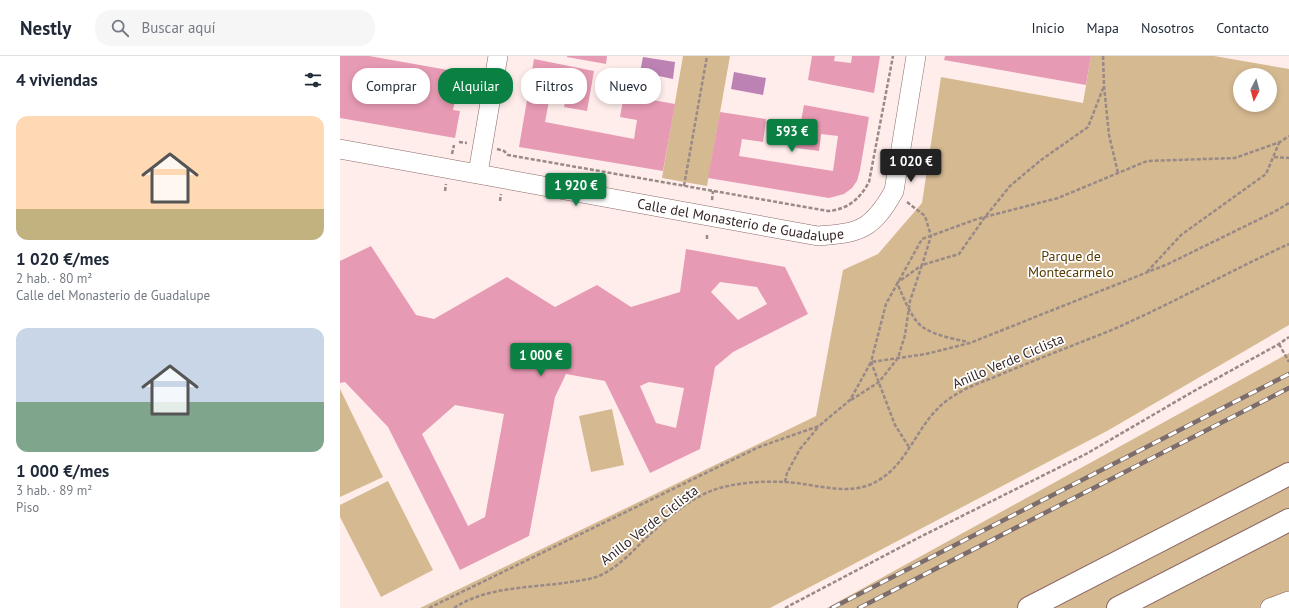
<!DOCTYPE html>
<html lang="es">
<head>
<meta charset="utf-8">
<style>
  body { margin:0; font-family:"PT Sans",sans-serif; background:#f6f6f7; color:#1f2937; height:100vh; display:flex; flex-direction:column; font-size:15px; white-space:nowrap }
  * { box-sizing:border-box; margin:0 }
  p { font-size:13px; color:#747a83 }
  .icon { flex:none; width:22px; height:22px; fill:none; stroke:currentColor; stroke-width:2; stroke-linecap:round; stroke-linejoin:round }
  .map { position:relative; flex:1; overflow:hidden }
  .sheet { display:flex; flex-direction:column; background:#fff; width:340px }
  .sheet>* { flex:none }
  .banner { position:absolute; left:12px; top:12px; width:380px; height:36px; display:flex; gap:8px }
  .needle { width:26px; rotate:186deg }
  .buttons { position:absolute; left:893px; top:12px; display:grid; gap:8px }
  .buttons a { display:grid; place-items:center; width:44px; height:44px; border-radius:50%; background:#fff; box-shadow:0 2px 6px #0003; font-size:20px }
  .price { position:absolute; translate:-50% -34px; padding:0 9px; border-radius:4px; background:#0b8043; color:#fff; font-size:13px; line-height:26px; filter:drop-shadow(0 1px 2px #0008) }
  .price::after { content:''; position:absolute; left:50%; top:24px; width:12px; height:9px; margin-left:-6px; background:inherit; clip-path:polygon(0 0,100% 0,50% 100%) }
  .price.current { background:#222; color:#fff }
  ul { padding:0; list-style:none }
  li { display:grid; align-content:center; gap:8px; height:212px; padding:0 16px }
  li span { display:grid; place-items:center; height:124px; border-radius:12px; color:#555 }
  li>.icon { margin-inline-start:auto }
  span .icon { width:72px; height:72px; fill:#fffc; stroke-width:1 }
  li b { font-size:17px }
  h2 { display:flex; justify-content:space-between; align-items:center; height:48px; padding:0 16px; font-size:17px }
  .chip { padding:0 14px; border-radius:16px; background:#fff; box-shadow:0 2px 6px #0003; font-size:14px; line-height:36px }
  .chip.current { background:#0b8043; color:#fff }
  header { display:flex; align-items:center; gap:24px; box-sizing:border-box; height:56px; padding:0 20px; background:#fff; border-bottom:1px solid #e0e1e3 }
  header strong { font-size:19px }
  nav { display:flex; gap:22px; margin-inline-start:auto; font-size:14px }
  .search { width:280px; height:36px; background:#f6f6f7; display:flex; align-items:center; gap:10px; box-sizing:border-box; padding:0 14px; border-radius:16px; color:#747a83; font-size:15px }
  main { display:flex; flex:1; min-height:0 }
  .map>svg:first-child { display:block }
</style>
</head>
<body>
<header>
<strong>Nestly</strong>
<div class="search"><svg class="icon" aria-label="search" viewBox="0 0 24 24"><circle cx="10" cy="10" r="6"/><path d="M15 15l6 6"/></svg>Buscar aquí</div>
<nav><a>Inicio</a><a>Mapa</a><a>Nosotros</a><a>Contacto</a></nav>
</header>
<main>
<section class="sheet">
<h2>4 viviendas<svg class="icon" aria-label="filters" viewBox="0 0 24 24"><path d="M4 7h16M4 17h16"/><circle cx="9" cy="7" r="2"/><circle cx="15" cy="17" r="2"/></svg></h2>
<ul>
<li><span style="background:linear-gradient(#ffd9b3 75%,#c2b280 0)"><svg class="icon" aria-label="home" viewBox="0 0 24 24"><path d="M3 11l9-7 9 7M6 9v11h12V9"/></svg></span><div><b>1 020 €/mes</b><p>2 hab. · 80 m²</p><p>Calle del Monasterio de Guadalupe</p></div></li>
<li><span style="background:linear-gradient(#c9d6e8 60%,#7fa58c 0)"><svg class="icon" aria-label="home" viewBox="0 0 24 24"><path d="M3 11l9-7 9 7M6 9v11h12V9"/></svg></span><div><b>1 000 €/mes</b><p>3 hab. · 89 m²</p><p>Piso</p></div></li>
</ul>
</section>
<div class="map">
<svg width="949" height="552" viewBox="0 0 949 552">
  <rect width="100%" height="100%" fill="#feedeb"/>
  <path fill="#d5b990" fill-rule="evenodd" d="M343 0H390L367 130 322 122Z
    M751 0H874L949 13V269L767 375 430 552H80L476 360 503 214 538 198 582 147 601 21 743 47ZM900 19H930V49H900Z
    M949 297V552H487Z
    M0 333 43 421 0 441Z
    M272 353 284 409 251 416 239 360Z
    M48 425 93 514 41 541 0 461V449Z"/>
  <path fill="#bc82b3" d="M303 1 335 6 333 23 300 16Z
    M394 16 426 22 423 39 391 33Z"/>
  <path fill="#e79ab3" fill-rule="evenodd" d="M0 0H29L125 17 120 46 115 45 113 54 120 55 115 82 0 62Z
    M227 0H267L266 8 227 1Z
    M472 0H495L494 5 511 7 512 0H540L534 37 468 24Z
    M605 0H751L746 29 604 4Z
    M194 3 254 15 247 55 224 51 227 35 211 34 205 66 294 83 297 64 280 61 284 39 335 48 323 115 179 91Z
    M464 49 529 61 520 114 517 125 512 132 504 138 489 142 368 122 380 56 426 63 423 86 402 83 399 100 493 115 498 80 481 78 479 95 456 92Z
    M31 190 76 259 94 263 167 221 215 251 257 229 291 251 340 236 346 193 445 211 468 258 393 296 375 311 360 393 310 417 265 325 226 318 215 341 189 480 120 514 48 371 5 326 0 327V205ZM380 226 417 231 427 248 398 264 371 236ZM309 326 344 332 336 372 316 367 300 330ZM115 349 164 358 145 461 128 470 82 378Z"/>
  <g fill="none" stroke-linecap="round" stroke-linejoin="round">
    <g stroke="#8c6965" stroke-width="20">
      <g id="minor">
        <path id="s1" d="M0 93 478 180C520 177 532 174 554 135L576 0"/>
        <path d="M138 117 158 0"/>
        <path d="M930 552 949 545"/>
      </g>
    </g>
    <g stroke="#8c6965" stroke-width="24">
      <path id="highway" d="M689 552 949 418
        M778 552 949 464"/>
    </g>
    <path stroke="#998987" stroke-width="2.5" stroke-dasharray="4 2" stroke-linecap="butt" d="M763 0 764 30 769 79 778 117
      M119 86 127 87
      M157 93 164 95 168 99 488 155C508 153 519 144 529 126L553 0
      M112 98 114 89
      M934 101 949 102
      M344 130 367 0
      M105 135 106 128
      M372 144 373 135
      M160 145 161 138
      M567 146 585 160 591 180 582 209 557 227C563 240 572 265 584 272 597 280 614 283 628 286
      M367 183V177
      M807 216 841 179 926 118 939 87
      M939 288 949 306
      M511 344 539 326 558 302 565 279 570 245 582 209 619 198 645 161 670 130 701 104 748 71 764 30
      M569 391 555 369 531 306 546 248 582 183 637 163 718 142 807 105 895 102 940 86 949 80
      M445 426 447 417 460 393 479 370
      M89 552 419 391 479 370 510 344 531 306 586 298 630 287 828 208 934 156 949 147
      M114 552C146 531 187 532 224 527 236 525 250 524 261 519 278 511 292 496 305 483 328 461 356 436 388 430 406 426 426 425 444 426 472 427 502 439 529 429 571 412 575 364 612 341 628 330 646 325 664 317 700 302 737 288 774 273 833 247 890 215 949 188
      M445 552 578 482 746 398 854 335 939 288 949 281"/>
    <use href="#minor" stroke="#fff" stroke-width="19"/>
    <use href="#highway" stroke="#fff" stroke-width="22"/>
    <g stroke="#7c6c6b" stroke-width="4.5">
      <path id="rail" d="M492 552 949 318
        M519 552 949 332"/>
    </g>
    <use href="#rail" stroke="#fff" stroke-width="3" stroke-dasharray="9" stroke-linecap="butt"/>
  </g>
  <g text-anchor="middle" stroke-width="3.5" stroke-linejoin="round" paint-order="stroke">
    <g font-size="14" fill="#352625" stroke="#fff">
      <text dy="5" stroke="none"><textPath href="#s1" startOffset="407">Calle del Monasterio de Guadalupe</textPath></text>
      <text transform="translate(668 305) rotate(-23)" y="5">Anillo Verde Ciclista</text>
      <text transform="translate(309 469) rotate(-38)" y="5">Anillo Verde Ciclista</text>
    </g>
    <g font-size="14" fill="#583c03" stroke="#fff">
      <text x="731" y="205">Parque de<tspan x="731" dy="16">Montecarmelo</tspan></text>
    </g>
  </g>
</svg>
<div class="buttons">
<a><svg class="needle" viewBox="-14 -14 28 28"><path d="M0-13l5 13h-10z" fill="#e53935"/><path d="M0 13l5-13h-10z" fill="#747a83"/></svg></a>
</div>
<b class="price" style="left:452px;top:97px">593 €</b>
<b class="price current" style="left:571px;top:127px">1 020 €</b>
<b class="price" style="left:236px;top:151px">1 920 €</b>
<b class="price" style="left:201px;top:321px">1 000 €</b>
<div class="banner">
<a class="chip">Comprar</a>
<a class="chip current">Alquilar</a>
<a class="chip">Filtros</a>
<a class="chip">Nuevo</a>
</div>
</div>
</main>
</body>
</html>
